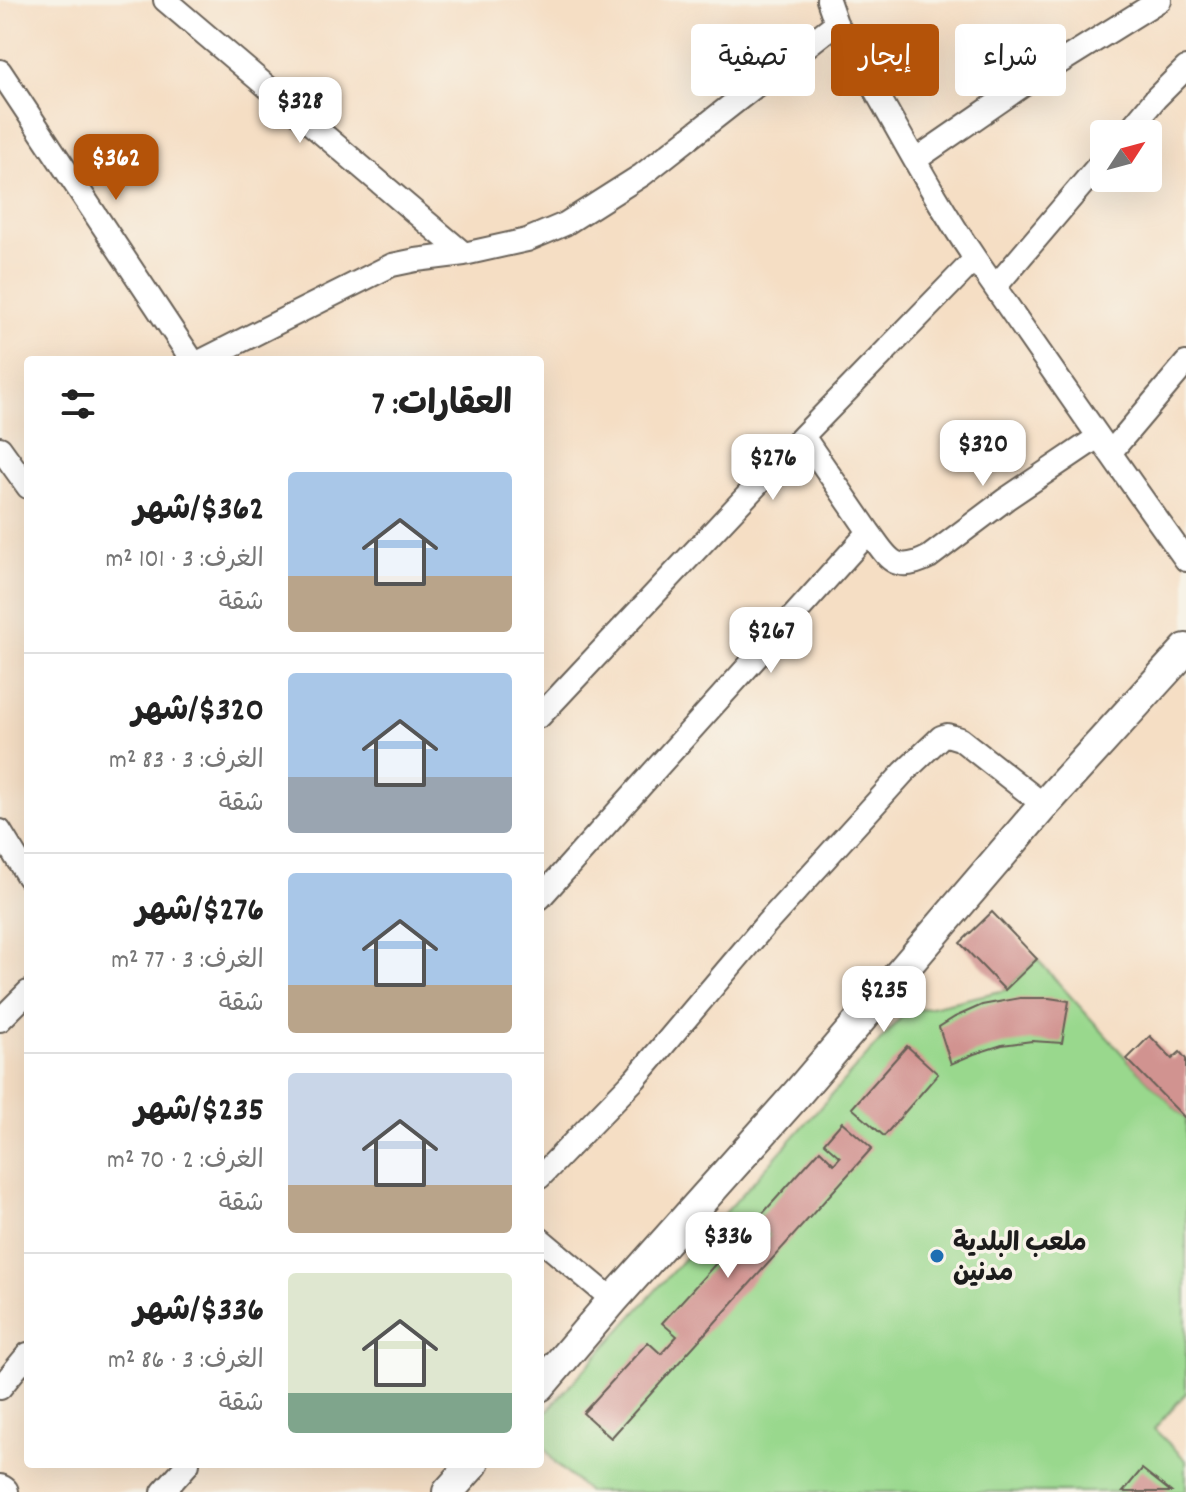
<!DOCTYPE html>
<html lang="ar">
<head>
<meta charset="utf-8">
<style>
  body { margin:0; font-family:Dekko,"Playpen Sans Arabic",sans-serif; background:#f6f6f6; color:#222; direction:rtl; height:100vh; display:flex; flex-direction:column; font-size:30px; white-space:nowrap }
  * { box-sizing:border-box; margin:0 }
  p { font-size:26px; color:#767676 }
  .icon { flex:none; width:44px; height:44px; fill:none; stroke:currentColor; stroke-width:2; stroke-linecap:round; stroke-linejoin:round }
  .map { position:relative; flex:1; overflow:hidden; direction:ltr }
  .panel { position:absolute; left:24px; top:356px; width:520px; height:1112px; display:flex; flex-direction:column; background:#fff; border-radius:8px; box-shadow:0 8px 32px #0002; direction:rtl }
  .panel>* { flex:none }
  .banner { position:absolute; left:568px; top:24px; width:498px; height:72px; direction:rtl; display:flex; gap:16px }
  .needle { width:52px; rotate:54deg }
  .tools { position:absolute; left:1090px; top:120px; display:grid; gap:16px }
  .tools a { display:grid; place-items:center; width:72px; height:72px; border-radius:8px; background:#fff; box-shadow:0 8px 32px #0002; font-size:40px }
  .price { position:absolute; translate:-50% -68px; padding:0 18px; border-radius:16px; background:#fff; color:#222; font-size:26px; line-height:52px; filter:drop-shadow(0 2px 4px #0008) }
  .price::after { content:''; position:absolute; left:50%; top:48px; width:24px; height:18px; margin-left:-12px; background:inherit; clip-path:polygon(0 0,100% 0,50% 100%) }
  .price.active { background:#b45309; color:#fff }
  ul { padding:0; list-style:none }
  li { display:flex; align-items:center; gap:24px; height:200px; padding:0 32px }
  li+li { border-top:2px solid #e0e0e0 }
  li span { display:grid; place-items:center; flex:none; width:224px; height:160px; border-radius:8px; color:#555 }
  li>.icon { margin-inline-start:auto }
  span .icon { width:96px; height:96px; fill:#fffc; stroke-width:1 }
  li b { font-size:34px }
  h2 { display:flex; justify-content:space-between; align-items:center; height:96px; padding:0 32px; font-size:34px }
  .tag { padding:0 28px; border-radius:8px; background:#fff; box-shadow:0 8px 32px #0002; font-size:28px; line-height:72px }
  .tag.active { background:#b45309; color:#fff }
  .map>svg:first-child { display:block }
</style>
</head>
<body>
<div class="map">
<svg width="1186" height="1492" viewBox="0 0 1186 1492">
  <rect width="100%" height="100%" fill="#f7f3e8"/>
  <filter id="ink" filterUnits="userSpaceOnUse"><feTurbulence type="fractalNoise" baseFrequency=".0125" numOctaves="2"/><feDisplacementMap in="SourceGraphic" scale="16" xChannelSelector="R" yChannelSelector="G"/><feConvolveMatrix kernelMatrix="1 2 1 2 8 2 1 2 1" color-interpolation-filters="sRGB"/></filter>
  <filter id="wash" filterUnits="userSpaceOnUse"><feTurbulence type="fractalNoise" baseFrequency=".006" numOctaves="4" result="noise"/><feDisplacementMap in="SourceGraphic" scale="32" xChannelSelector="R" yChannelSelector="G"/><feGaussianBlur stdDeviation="1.8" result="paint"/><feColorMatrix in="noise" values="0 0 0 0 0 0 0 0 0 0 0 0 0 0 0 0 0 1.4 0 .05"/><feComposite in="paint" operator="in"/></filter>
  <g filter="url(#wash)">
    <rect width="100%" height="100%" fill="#f5dec4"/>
    <path fill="#99d88d" stroke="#5a7a54" stroke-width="2" d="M1037 959 1127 1059 1186 1119V1393L1154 1429 1186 1460V1492H588L555 1463 540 1441V1419L905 1013 1005 990Z"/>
    <g id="blocks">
      <path fill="#d19390" d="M992 912 1037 959 1005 990 960 943Z
        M1020 998H1049L1069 1001 1062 1043 1032 1041 1002 1045 974 1054 951 1064 939 1027 955 1017 982 1005Z
        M1150 1036 1172 1059 1180 1052 1186 1059V1119L1127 1059Z
        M907 1046 938 1074 884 1136 852 1108Z
        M842 1122 872 1148 611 1438 583 1413 648 1342 661 1354 677 1336 662 1323 748 1228 764 1242 770 1235 755 1222 820 1150 834 1164 840 1157 824 1143Z
        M1142 1469 1171 1492H1123Z"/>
    </g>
  </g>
  <g filter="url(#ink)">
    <use href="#blocks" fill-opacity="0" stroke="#686057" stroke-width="2"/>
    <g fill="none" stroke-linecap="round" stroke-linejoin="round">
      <g stroke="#686057" stroke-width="26">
        <path id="street" d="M165 0 464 254
          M828 0 836 23
          M0 71 192 360
          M1126 134 1156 98 1186 68
          M915 160 1022 86 1160 0
          M996 286 1104 159
          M203 360 392 265 416 260 464 254 527 240 565 224 642 175 836 23C884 101 924 184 976 260 1045 360 1115 461 1186 560
          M0 448 28 487
          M1110 453 1186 363
          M869 532C888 558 894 575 929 557L1006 499 1098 437
          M540 716 803 436 975 259
          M0 831 28 877
          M540 898 869 532 803 436
          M0 1020 28 992
          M540 1177 635 1079 766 924 904 772 941 737 947 735 960 739 1044 805
          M540 1239 613 1300
          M0 1388 28 1354
          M163 1492 188 1464"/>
      </g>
      <g stroke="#686057" stroke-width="34">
        <path id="secondary" d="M540 1386 613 1300 796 1095 1044 805 1186 649
          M0 1490 3 1492
          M448 1492 473 1464"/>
      </g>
      <use href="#street" stroke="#fff" stroke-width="22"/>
      <use href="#secondary" stroke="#fff" stroke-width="30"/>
    </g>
  </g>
  <circle fill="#1f6fb2" stroke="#f7f3e8" stroke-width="3" cx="937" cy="1256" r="8"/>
  <g text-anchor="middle" stroke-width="7" stroke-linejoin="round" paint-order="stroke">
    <g font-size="26" font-weight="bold" fill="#1c1c1c" stroke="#f7f3e8" text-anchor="start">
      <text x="953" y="1250">ملعب البلدية<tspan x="953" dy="30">مدنين</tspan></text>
    </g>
  </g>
</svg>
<div class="tools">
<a><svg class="needle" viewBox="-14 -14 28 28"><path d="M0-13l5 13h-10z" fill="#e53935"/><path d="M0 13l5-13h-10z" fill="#767676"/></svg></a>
</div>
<b class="price" style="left:300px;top:145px">$328</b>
<b class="price active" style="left:116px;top:202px">$362</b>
<b class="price" style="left:983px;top:488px">$320</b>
<b class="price" style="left:773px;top:502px">$276</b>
<b class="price" style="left:771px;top:675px">$267</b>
<b class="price" style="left:884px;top:1034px">$235</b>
<b class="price" style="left:728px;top:1280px">$336</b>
<div class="banner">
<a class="tag">شراء</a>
<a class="tag active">إيجار</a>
<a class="tag">تصفية</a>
</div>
<section class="panel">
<h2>العقارات: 7<svg class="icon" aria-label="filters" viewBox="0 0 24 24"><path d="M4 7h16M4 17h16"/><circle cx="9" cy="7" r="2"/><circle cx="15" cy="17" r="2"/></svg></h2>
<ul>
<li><span style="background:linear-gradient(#a9c7e8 65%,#b9a48a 0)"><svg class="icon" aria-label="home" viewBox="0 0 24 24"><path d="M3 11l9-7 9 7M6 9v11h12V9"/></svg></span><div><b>$362/شهر</b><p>الغرف: 3 · 101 m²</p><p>شقة</p></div></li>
<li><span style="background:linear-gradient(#a9c7e8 65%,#9aa5b1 0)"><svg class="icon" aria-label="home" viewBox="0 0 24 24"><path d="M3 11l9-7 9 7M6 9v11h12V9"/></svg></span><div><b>$320/شهر</b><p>الغرف: 3 · 83 m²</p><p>شقة</p></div></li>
<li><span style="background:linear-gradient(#a9c7e8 70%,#b9a48a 0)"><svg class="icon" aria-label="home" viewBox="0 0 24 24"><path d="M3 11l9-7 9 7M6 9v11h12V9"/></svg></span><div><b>$276/شهر</b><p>الغرف: 3 · 77 m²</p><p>شقة</p></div></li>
<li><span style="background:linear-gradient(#c9d6e8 70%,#b9a48a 0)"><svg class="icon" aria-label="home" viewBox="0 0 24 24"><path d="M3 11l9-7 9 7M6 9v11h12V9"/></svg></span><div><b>$235/شهر</b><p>الغرف: 2 · 70 m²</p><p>شقة</p></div></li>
<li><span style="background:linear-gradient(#dfe7d0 75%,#7fa58c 0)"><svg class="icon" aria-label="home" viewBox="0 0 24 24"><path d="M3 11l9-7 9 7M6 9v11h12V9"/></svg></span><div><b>$336/شهر</b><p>الغرف: 3 · 86 m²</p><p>شقة</p></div></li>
</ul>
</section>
</div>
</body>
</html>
